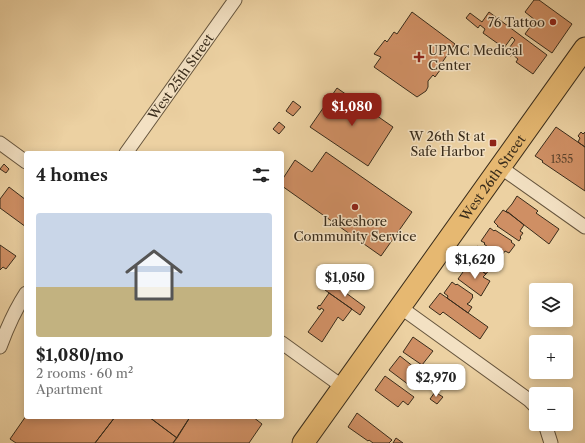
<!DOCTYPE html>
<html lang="en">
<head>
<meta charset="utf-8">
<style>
  body { margin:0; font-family:"Libre Caslon Text",serif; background:#f2f2f2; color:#222; height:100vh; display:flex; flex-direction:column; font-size:15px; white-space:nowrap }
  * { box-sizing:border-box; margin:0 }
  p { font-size:13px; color:#767676 }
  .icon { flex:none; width:22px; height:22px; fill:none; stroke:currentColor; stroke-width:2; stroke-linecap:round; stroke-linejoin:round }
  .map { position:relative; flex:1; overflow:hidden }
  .side { position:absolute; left:24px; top:151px; width:260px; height:268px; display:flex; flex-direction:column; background:#fff; border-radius:4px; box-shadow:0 2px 10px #0003 }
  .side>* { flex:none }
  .tools { position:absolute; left:529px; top:283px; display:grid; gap:8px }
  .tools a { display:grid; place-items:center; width:44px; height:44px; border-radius:4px; background:#fff; box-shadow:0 2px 10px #0003; font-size:20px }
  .price { position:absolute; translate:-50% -34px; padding:0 9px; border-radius:8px; background:#fff; color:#222; font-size:13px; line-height:26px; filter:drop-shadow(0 1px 2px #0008) }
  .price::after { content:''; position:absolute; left:50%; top:24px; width:12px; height:9px; margin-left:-6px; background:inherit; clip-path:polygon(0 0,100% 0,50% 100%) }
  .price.on { background:#8f2418; color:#fff }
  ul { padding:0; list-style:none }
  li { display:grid; align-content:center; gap:8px; height:212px; padding:0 12px }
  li+li { border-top:1px solid #e0e0e0 }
  li span { display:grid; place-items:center; height:124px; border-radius:4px; color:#555 }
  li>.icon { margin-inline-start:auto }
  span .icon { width:72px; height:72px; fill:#fffc; stroke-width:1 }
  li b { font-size:17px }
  h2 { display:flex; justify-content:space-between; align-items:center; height:48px; padding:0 12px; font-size:17px }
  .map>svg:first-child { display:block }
</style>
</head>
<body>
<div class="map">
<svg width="585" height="443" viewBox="0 0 585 443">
  <rect width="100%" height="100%" fill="#ecd1a2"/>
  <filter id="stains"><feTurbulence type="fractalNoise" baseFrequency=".005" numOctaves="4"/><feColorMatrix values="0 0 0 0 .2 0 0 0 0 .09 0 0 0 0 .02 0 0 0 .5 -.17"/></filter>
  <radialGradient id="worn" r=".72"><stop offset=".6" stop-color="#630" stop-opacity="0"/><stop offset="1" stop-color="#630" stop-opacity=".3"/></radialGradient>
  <path fill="#cf8f64" stroke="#392c1b" d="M534 0H539L572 24 552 53 525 34 535 20 525 12Z
    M412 12 455 44 441 64 443 66 435 77 433 75 428 81V87L426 91 417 97 374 67 381 57 374 54 385 40 387 42 394 32 397 34Z
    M489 12 547 55 533 74 516 62 518 59 513 55 510 56 508 54 507 51 515 40 512 37 504 48 483 33 485 29 480 25 478 28 466 18 470 13 482 22Z
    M337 88 393 127 368 166 310 127Z
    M293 101 301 107 293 116 286 111Z
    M279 122 285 127 279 134 273 129Z
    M556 127 585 147V191L542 162 543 161 535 156Z
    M581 132 583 134 585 132V147L578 142 580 138 578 136Z
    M326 152 412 212 381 256 282 186V180L295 160 312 172Z
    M4 164 9 169 6 173 0 169Z
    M9 187 26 200V227L0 208V199Z
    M517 196 538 211 536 213 559 229 549 244 506 211 512 204Z
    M503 210 508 213V212L524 225 520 231 523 233 520 237 521 238 519 241 497 226H498L494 222Z
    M490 228 494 231 495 230 512 241 511 242 515 245 509 253 505 251 501 257 484 244 485 243 481 241Z
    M0 245 16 256 6 269 3 267 0 270Z
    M477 246 497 260 486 274 466 260Z
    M468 265 476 271 478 268 486 274 483 277 490 281 481 296 458 279Z
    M331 282 365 307 360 315 325 290Z
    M452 282 456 285 457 284 473 295 472 296 473 297 469 303H468L467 304 472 307 468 313 447 298 448 296 444 293Z
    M329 293 352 309 343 321 338 317 322 342 308 332 324 310 321 308 320 310 317 308 319 305 320 306Z
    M440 293 488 327 480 339 443 312 440 315 429 307Z
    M413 337 433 351 422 365 403 352Z
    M400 356 419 371V372L422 374 416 380 414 379 409 385 389 370Z
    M424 366 429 371 425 374 420 371Z
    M385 376 414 397 408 405 403 401 398 407 375 390Z
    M435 392 443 397 437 404 430 399Z
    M357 413 392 440 389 443H373L369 440 368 441 348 427Z
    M26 416V417H115L95 443H16L10 439Z
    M115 417H149L177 438 173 443H95Z
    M149 417H190L177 438Z
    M190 417H253L262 424 249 443H173Z
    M396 438 403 443H393Z"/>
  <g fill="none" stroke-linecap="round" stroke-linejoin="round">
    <g stroke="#66553d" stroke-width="15">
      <g id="minor">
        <path d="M0 143 26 162"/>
        <path id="s1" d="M126 153 235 0"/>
        <path d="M500 167 585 227"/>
        <path d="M400 307 529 400 536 407"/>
        <path d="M282 343 343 387"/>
        <path d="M0 347C7 328 15 310 26 293"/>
        <path d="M545 424 551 443"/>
      </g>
    </g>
    <g stroke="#392c1b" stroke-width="23">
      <g id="primary">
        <path id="s2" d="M303 443 585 48"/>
      </g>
    </g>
    <use href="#minor" stroke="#f3e1c3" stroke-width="13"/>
    <use href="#primary" stroke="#e6b871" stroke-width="21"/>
  </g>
  <g fill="#8f2418" stroke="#f3e1c3" stroke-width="1.5">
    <circle cx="553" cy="22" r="4"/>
    <path d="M417 51h4v4h4v4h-4v4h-4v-4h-4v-4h4z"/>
    <rect x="489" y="139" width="8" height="8" rx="2"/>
    <circle cx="355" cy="207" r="4"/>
  </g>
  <g text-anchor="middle" stroke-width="3" stroke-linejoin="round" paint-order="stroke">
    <g font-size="11" fill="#5e452d">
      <text x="562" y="163">1355</text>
    </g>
    <g font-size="13" fill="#392c1b" stroke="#f3e1c3" text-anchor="end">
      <text x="545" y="27">76 Tattoo</text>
      <text x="428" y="55" text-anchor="start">UPMC Medical<tspan x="428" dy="15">Center</tspan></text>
      <text x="485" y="141">W 26th St at<tspan x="485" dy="15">Safe Harbor</tspan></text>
      <text x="355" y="226" text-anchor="middle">Lakeshore<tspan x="355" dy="15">Community Service</tspan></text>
    </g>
    <g font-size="13" fill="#392c1b" stroke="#f3e1c3">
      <text dy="5" stroke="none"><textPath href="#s1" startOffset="94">West 25th Street</textPath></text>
      <text dy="5" stroke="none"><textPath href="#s2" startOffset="326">West 26th Street</textPath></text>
    </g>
  </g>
  <rect width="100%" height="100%" filter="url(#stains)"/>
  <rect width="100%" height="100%" fill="url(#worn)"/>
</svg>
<div class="tools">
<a><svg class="icon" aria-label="layers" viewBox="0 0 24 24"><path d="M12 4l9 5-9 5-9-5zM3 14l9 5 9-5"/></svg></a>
<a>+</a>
<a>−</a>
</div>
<b class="price on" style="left:352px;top:127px">$1,080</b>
<b class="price" style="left:475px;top:280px">$1,620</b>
<b class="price" style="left:345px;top:298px">$1,050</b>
<b class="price" style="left:436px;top:398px">$2,970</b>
<section class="side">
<h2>4 homes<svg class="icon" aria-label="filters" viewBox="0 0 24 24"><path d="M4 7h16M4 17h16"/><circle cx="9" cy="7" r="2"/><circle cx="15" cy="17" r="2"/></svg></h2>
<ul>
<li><span style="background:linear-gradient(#c9d6e8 60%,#c2b280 0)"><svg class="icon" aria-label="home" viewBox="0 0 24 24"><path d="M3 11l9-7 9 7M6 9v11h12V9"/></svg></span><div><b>$1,080/mo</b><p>2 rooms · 60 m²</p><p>Apartment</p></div></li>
</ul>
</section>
</div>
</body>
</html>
